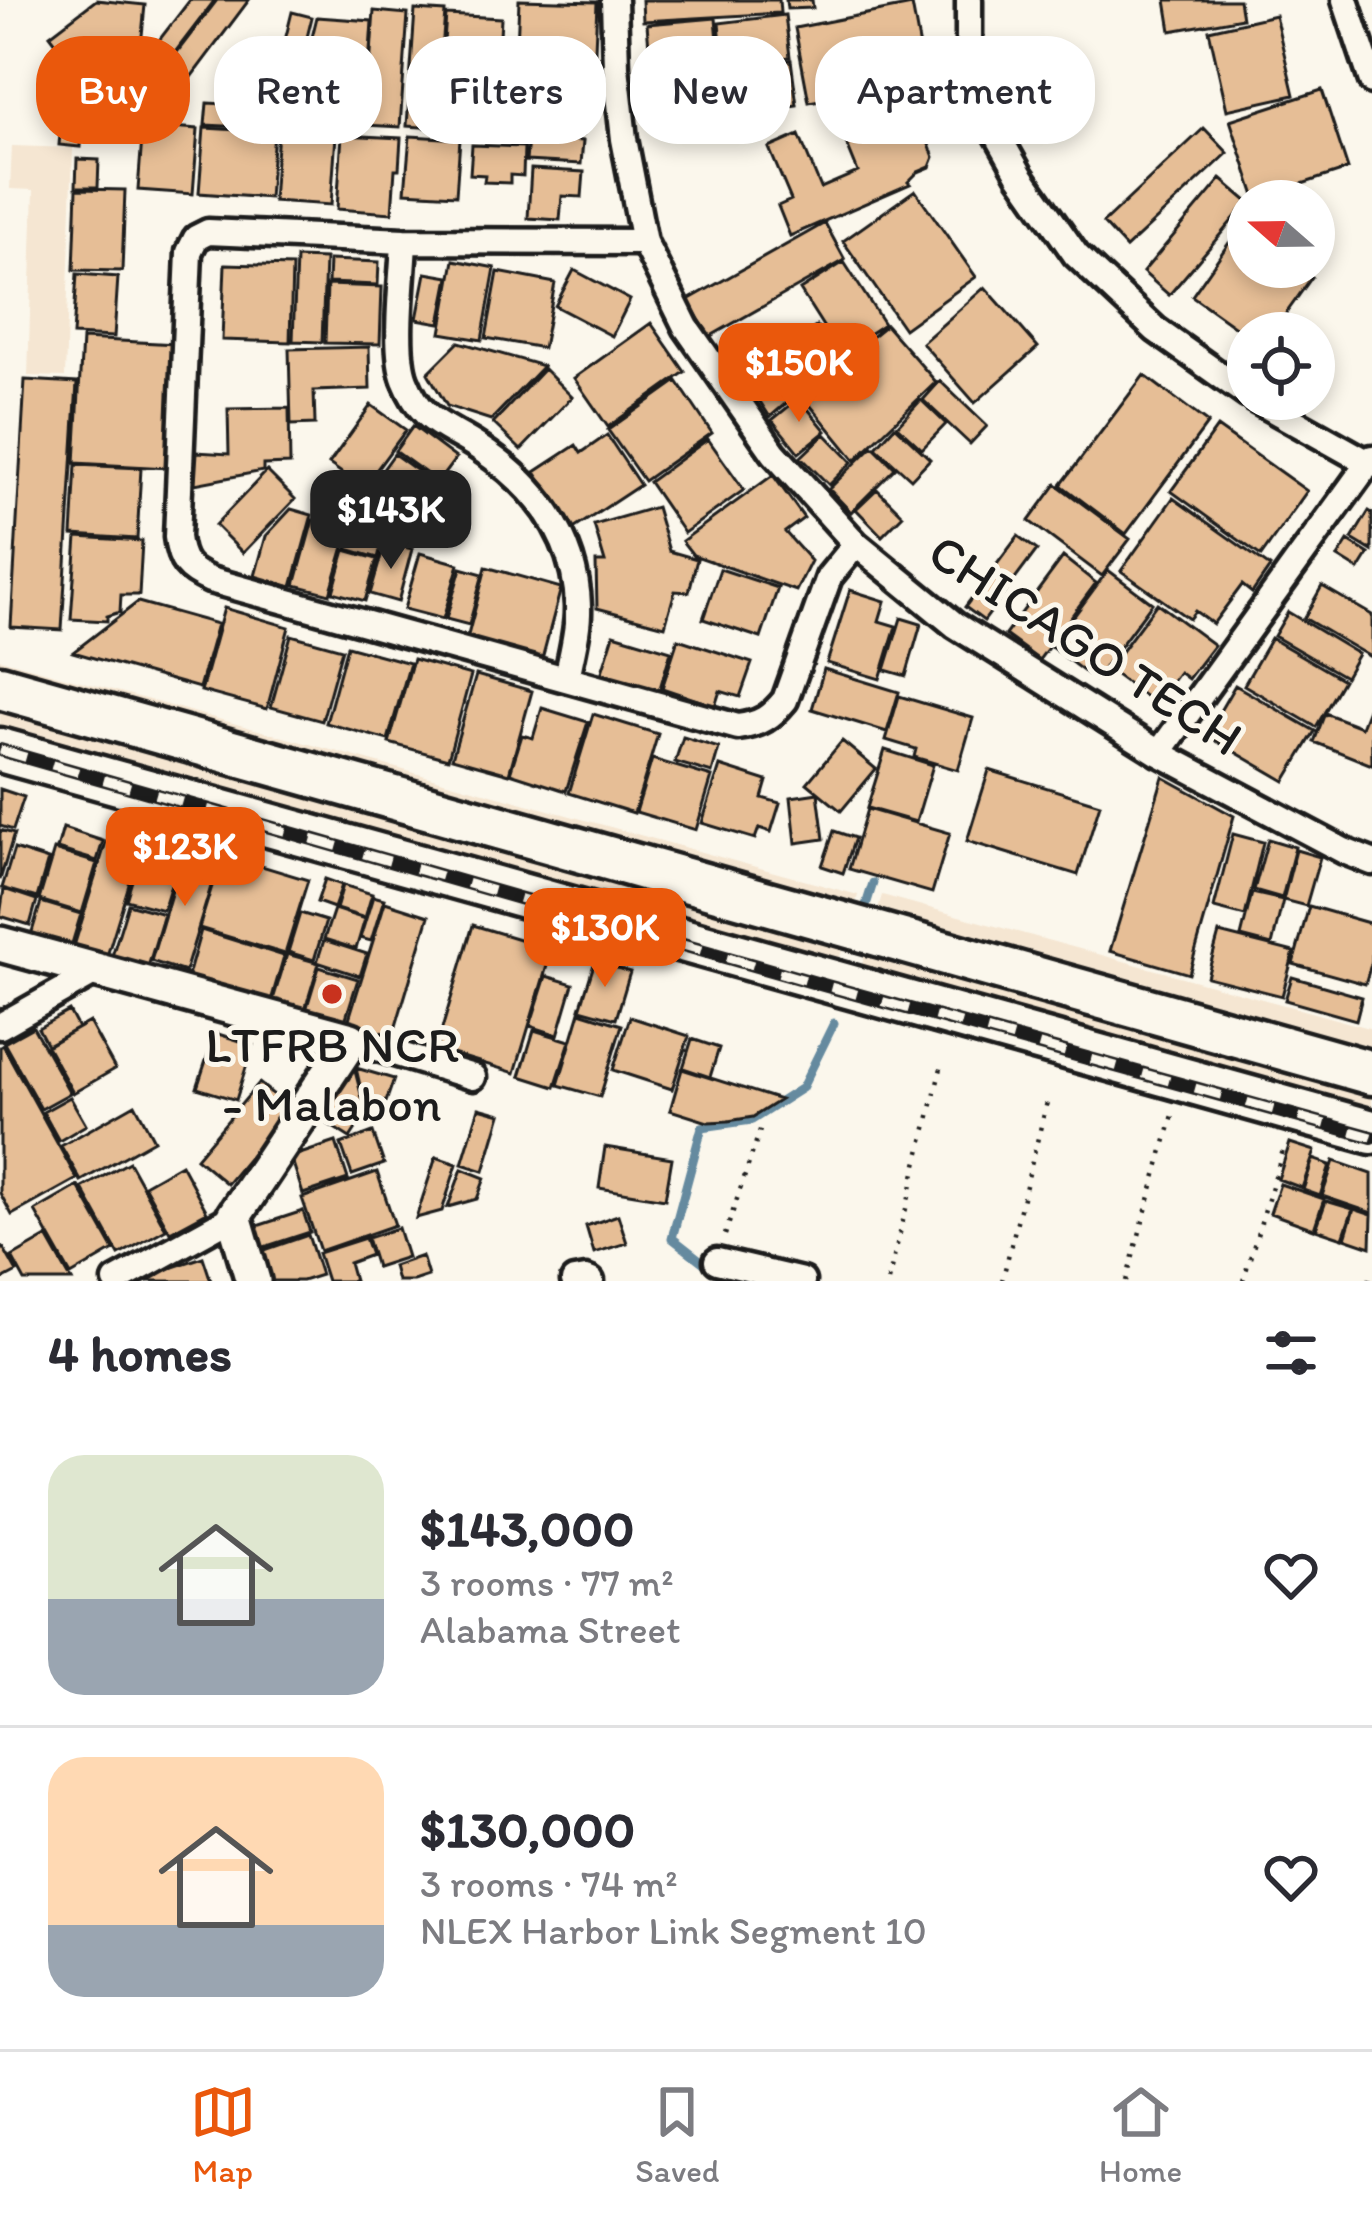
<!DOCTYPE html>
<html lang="en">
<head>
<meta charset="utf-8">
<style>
  body { margin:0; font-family:Itim,sans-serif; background:#f7f7f7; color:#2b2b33; height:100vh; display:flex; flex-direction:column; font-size:45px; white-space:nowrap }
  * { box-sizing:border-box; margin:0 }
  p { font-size:39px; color:#7c7c81 }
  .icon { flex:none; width:66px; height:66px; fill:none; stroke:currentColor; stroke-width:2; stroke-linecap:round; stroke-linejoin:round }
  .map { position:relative; height:1281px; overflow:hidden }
  .drawer { display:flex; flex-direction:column; background:#fff; flex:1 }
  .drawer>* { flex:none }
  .banner { position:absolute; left:36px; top:36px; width:1302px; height:108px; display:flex; gap:24px }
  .needle { width:78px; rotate:290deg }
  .tools { position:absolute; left:1227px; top:180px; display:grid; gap:24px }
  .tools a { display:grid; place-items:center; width:108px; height:108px; border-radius:50%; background:#fff; box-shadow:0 6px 18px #0003; font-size:60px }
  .price { position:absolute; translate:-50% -102px; padding:0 27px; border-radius:24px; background:#ea580c; color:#fff; font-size:39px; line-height:78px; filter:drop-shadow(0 3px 6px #0008) }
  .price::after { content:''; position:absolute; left:50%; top:72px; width:36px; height:27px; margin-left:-18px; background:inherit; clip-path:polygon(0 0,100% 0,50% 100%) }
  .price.selected { background:#222; color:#fff }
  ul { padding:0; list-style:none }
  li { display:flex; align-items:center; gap:36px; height:300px; padding:0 48px }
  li+li { border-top:3px solid #e1e1e2 }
  li span { display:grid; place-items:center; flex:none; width:336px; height:240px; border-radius:36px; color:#555 }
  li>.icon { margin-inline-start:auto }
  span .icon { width:144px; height:144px; fill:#fffc; stroke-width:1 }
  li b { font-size:51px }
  h2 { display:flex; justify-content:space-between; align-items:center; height:144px; padding:0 48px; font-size:51px }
  .chip { padding:0 42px; border-radius:48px; background:#fff; box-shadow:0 6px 18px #0003; font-size:42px; line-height:108px }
  .chip.selected { background:#ea580c; color:#fff }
  .dock { display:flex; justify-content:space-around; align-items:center; height:168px; border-top:3px solid #e1e1e2; background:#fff; font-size:33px; color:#7c7c81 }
  .dock a { display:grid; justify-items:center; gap:6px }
  .dock .selected { color:#ea580c }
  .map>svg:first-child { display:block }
</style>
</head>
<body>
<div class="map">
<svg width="1372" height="1281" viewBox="0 0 1372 1281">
  <rect width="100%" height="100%" fill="#fbf7ec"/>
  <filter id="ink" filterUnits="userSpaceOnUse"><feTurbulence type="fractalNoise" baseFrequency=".00833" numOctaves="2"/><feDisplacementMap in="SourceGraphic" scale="24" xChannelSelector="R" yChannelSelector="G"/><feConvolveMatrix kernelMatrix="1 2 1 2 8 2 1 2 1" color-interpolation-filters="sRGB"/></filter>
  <g filter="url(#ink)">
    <path fill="#f5e6d2" d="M12 146 73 148 65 377 28 376 34 190 10 189Z
      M0 659 858 895 827 1002 0 774Z
      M882 895 1372 1029V1152L850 1006Z"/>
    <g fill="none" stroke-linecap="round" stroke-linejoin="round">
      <path stroke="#658a9f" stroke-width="9" d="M862 918 873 883
        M727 1281 672 1238 702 1127 752 1120 802 1088 834 1023"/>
    </g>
    <path fill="#e6be96" stroke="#1c1c1c" stroke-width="3" d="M96 0 145 5 139 66 89 61 91 42 69 60 50 35Z
      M190 0H215L121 123 82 119 80 147 59 145 63 100 110 104Z
      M217 0H249L189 80 168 64Z
      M519 0 597 2 594 74 516 71Z
      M642 0H779L780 13 643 21Z
      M786 0H812L813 8 787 9Z
      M1166 0H1239L1242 18 1171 31Z
      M912 5 926 80 809 102 795 28Z
      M415 10 445 12 436 128 407 126Z
      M374 11 408 14 400 127 366 125Z
      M292 12 312 17 290 106 270 101Z
      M446 15 501 18 498 73 442 69Z
      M785 15 790 57 723 65 719 23Z
      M1275 15 1294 95 1227 110 1209 30Z
      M317 17 372 21 366 112 295 106Z
      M716 18 720 64 651 70 647 24Z
      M791 60 797 105 734 114 728 69Z
      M517 74 585 77 582 135 514 132Z
      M442 75 475 77 472 135 438 133Z
      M476 80 515 82 512 142 474 140Z
      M1322 90 1348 169 1256 199 1230 120Z
      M929 92 946 134 928 142 934 157 930 167 918 172 908 182 910 184 790 236 778 206 791 200 769 148 799 135 821 188 858 172 841 130Z
      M207 103 286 107 285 129 205 125Z
      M143 125 198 129 193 194 138 190Z
      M204 128 274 132 269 198 199 193Z
      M1204 128 1228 153 1126 248 1103 223Z
      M278 131 336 135 331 205 273 201Z
      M342 135 401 138 399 169H395L392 213 337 209Z
      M410 136 460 139 456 195 405 192Z
      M528 138 583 141 581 164 526 161Z
      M472 145 524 147 523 176 510 175V183L484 182 485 175 470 174Z
      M77 159 99 160 98 187H76Z
      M531 169 584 172 582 197 562 196 560 220 528 218Z
      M1221 179 1248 202 1169 295 1143 272Z
      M77 189 125 190 122 271 74 270Z
      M915 190 976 277 904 329 843 241Z
      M825 223 845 260 709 337 688 300Z
      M1240 227 1248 232V267H1297L1312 277 1272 333H1248V336L1192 296Z
      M296 258 325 259 322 342 293 341Z
      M329 260 379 262 378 285 328 283Z
      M454 260 495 268 482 340 441 333Z
      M844 262 884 324 840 353 800 290Z
      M225 264 292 266 290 342 222 340Z
      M574 270 630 300 612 336 555 306Z
      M498 272 555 283 543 348 486 338Z
      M426 273 449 277 440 323 417 319Z
      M77 274 118 277 114 337 73 335Z
      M327 285 382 287 380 344 325 343Z
      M985 287 1038 347 975 403 922 343Z
      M651 323 685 372 608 427 574 378Z
      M886 325 936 382 855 460 801 394Z
      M817 326 839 358 770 417 744 377Z
      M82 339 176 344 168 468 75 463Z
      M459 342 543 366 491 420 447 406 428 373Z
      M369 347 370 389 314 391 315 424 291 425 289 349Z
      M544 369 572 397 521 450 493 423Z
      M1144 375 1208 423 1126 534 1061 485Z
      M25 380 77 383 62 630 11 627Z
      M677 381 712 433 644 481 608 430Z
      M940 381 987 426 970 444 923 400Z
      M799 398 826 431 799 453 772 420Z
      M921 400 946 424 922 449 897 426Z
      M371 405 406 430 363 488 329 464Z
      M289 408 290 464 263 465V471L195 484 197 452 229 454 228 409Z
      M413 426 456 458 438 482 395 451Z
      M895 426 930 459 911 479 876 447Z
      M1217 427 1307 491 1261 556 1171 491Z
      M825 434 852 462 829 485 801 457Z
      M607 435 640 485 572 530 535 472 576 445 581 453Z
      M708 439 744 490 684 533 649 482Z
      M873 446 895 468 851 512 829 489Z
      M394 454 436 484 415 513 374 482Z
      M76 465 141 468 137 539 72 535Z
      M267 471 295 499 243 553 215 525Z
      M773 475 804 518 785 532 811 561 796 591 693 555 682 541Z
      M1056 484 1130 539 1102 576 1029 521Z
      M877 489 903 515 882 536 856 509Z
      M1173 498 1270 567 1252 593 1242 585 1213 624 1195 611 1189 619 1121 571Z
      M656 507 669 551 697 559 689 592 675 591 665 626 597 608 596 562H605L594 525Z
      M291 509 312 515 292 587 255 576 266 536Z
      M1369 511 1372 513V551L1352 539Z
      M356 516 387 525 378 558 347 549Z
      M313 520 349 530 330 594 295 585Z
      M1018 536 1037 550 984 621 965 607Z
      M77 537 142 541 139 595H121L120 612 107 616V621L71 619Z
      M1348 541 1369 554 1359 570 1338 557Z
      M385 542 412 549 398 602 370 594Z
      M345 550 377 559 365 601 333 592Z
      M420 553 459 564 443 619 404 609Z
      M1063 557 1096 583 1039 660 1005 635Z
      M486 567 561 588 542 659 467 639Z
      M461 568 483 574 469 625 446 619Z
      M720 569 778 588 761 638 703 619Z
      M1108 570 1152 603 1095 680 1051 647Z
      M1322 586 1372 615V658L1304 618Z
      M850 590 885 601 879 621 896 626 880 679 827 663Z
      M138 602 217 624 199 688 73 652Z
      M1157 603 1214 645 1188 679 1179 672 1155 704 1108 669Z
      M224 608 289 627 267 709 201 691Z
      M1288 612 1358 654 1345 677 1274 636Z
      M901 618 921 624 906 676 885 670Z
      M614 634 671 651 658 695 600 678Z
      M291 635 342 649 322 721 271 707Z
      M1271 638 1343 680 1316 727 1244 685Z
      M678 639 752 663 740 697 720 691 715 706 662 688Z
      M347 646 410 663 388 740 326 723Z
      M413 659 471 675 448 759 389 743Z
      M824 669 899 692 887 732 812 709Z
      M476 675 532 691 509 774 452 758Z
      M1235 685 1315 731 1285 781 1206 735Z
      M899 696 973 718 958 770 914 757 916 749 886 740Z
      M1371 701 1372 765 1314 742 1325 713 1361 727Z
      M542 708 588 722 566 791 510 773 522 735 533 738Z
      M593 714 658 734 634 813 569 793Z
      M683 737 719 748 712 773 675 762Z
      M842 741 876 769 841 811 807 783Z
      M885 750 933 765 916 822 867 808Z
      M652 759 712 777 696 830 636 812Z
      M720 766 767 781 762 798 780 803 771 832 759 828 755 839 702 823Z
      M989 770 1100 804 1078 875 967 841Z
      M1163 777 1234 816 1189 974 1110 951Z
      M0 789 24 797 13 830 0 826Z
      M818 793 824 839 796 843 791 797Z
      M867 809 950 833 932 893 849 869Z
      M63 828 103 841 97 861 57 849Z
      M0 830 14 834 0 880Z
      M834 831 855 838 843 873 822 866Z
      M1233 834 1263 842 1245 916 1214 908Z
      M146 835 183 846 163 910 126 900Z
      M1268 839 1295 847 1282 898 1254 890Z
      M106 842 139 852 107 956 74 946Z
      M185 847 220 857 185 972 151 961Z
      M14 849 48 860 37 898 2 888Z
      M54 850 97 863 82 913 39 900Z
      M1296 850 1320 857 1306 906 1283 900Z
      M222 854 308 880 285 954 199 928Z
      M325 879 342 885 334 908 317 902Z
      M343 885 372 894 365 918 336 909Z
      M4 889 37 900 30 925 0 916Z
      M1252 893 1283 900 1272 945 1241 937Z
      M373 896 384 899 371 941 360 938Z
      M41 902 81 914 71 947 31 935Z
      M385 902 429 916 393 1036 348 1022Z
      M128 904 164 914 148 967 112 956Z
      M1309 906 1372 924V961L1365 984 1293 964Z
      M334 909 365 919 356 949 324 939Z
      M300 913 326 921 314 960 288 952Z
      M473 925 552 949 515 1073 436 1049Z
      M201 930 284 956 271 1001 188 976Z
      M1219 933 1294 952 1282 996 1207 977Z
      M324 940 367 954 360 976 317 962Z
      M287 954 319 963 304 1013 272 1003Z
      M595 961 630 972 616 1019 580 1009Z
      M319 967 358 979 345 1021 306 1010Z
      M546 976 573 984 558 1035 530 1026Z
      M1292 977 1362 997 1356 1020 1285 1000Z
      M69 1011 78 1028 47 1045 38 1028Z
      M580 1012 622 1025 600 1097 558 1085Z
      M630 1017 689 1036 672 1089 613 1070Z
      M89 1022 115 1069 73 1093 47 1046Z
      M33 1027 70 1093 41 1109 4 1043Z
      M534 1030 570 1041 555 1087 520 1076Z
      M215 1033 253 1045 236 1100 197 1088Z
      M692 1039 719 1048 710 1077 683 1068Z
      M3 1045 77 1179 12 1215 0 1193V1047Z
      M349 1066 354 1067 366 1113 350 1138 317 1117Z
      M356 1068 394 1079 386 1102 362 1094Z
      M682 1069 780 1100 753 1117 728 1121 708 1122 670 1110Z
      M259 1083 290 1108 227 1184 196 1158Z
      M70 1097 86 1125 59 1141 43 1112Z
      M135 1104 154 1140 81 1181 61 1146Z
      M479 1108 501 1114 484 1171 462 1164Z
      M373 1132 384 1164 352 1175 341 1144Z
      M336 1142 348 1179 303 1194 291 1157Z
      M1290 1143 1315 1151 1302 1188 1278 1179Z
      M605 1147 672 1158 665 1199 599 1188Z
      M436 1157 457 1164 442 1211 416 1218Z
      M1313 1159 1330 1165 1320 1196 1303 1190Z
      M1334 1161 1372 1174V1213L1322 1196Z
      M129 1162 166 1229 119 1255 82 1188Z
      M181 1164 207 1212 170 1232 144 1185Z
      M462 1169 485 1178 477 1199 448 1207Z
      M377 1172 395 1225 320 1251 302 1198Z
      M1280 1184 1324 1199 1314 1229 1270 1213Z
      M78 1186 114 1250 71 1275 35 1211Z
      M1326 1201 1353 1209 1343 1238 1316 1229Z
      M1354 1209 1372 1215 1371 1247 1345 1238Z
      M303 1211 310 1232 255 1250 248 1229Z
      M618 1215 627 1243 594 1253 586 1226Z
      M398 1228 407 1257 376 1267 367 1238Z
      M308 1235 321 1275 302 1281H262L253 1254Z
      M47 1237 72 1281H25L12 1257Z
      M365 1238 371 1255 349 1263 354 1281H327L318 1253Z
      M3 1247 17 1272 0 1281V1249Z
      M422 1256 428 1276 413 1281H397L393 1266Z
      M203 1257 211 1281H141L140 1278Z"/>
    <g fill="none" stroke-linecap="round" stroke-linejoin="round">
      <g stroke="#1c1c1c" stroke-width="33">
        <path id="street" d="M614 0 616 67 624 139 644 242 686 327 774 453 856 544 955 625 1159 753 1344 851 1372 862
          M969 0V45L989 120 1020 175 1076 255 1156 330 1248 395
          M1345 0 1372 81
          M404 241C403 276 393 349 405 380 422 423 443 424 478 447 534 484 576 536 578 606 579 629 571 656 567 679
          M644 242 404 241 208 232 196 238 189 252 177 537C180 562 187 570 210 580L738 727C761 724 771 717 785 700L829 577 856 544
          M1254 399 1372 465
          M1159 753 1372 458
          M0 1026 99 970
          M351 1040 473 1077
          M717 1261 802 1281
          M116 1281 234 1216
          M574 1281 586 1279 591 1281"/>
      </g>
      <g stroke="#1c1c1c" stroke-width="42">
        <path id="secondary" d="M0 944 351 1040 234 1216 253 1281"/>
      </g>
      <g stroke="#1c1c1c" stroke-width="51">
        <path id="highway" d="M0 687 1372 1073
          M0 750 1372 1132"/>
      </g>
      <path stroke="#1c1c1c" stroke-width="4.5" stroke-dasharray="3 9" stroke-linecap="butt" d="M725 1235 761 1127
        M888 1281 941 1068
        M1002 1281 1048 1098
        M1126 1281 1173 1115
        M1243 1281 1284 1147
        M1369 1281 1372 1270"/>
      <use href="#street" stroke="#fbf7ec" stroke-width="24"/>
      <use href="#secondary" stroke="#fbf7ec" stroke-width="33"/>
      <use href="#highway" stroke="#fbf7ec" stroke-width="42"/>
      <g stroke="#1c1c1c" stroke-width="14">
        <path id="rail" d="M0 750 816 983 1372 1137"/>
      </g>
      <use href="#rail" stroke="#fbf7ec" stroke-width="9" stroke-dasharray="27" stroke-linecap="butt"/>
    </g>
  </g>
  <circle fill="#c8321e" stroke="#fbf7ec" stroke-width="4.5" cx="332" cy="994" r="12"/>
  <g text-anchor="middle" stroke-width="10" stroke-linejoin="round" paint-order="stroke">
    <g font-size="51" fill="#1c1c1c" stroke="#fbf7ec">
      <text transform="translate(1086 644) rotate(33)" y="18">CHICAGO TECH</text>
    </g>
    <g font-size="51" fill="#1c1c1c" stroke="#fbf7ec">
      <text x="332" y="1062">LTFRB NCR<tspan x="332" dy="59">- Malabon</tspan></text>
    </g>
  </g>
</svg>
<div class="tools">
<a><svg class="needle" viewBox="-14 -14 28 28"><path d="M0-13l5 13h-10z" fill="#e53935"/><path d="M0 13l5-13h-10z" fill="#7c7c81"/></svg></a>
<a><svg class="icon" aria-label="locate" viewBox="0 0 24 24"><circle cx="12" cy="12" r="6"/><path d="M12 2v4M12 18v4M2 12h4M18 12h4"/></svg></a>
</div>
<b class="price" style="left:799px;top:425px">$150K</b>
<b class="price selected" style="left:391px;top:572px">$143K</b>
<b class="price" style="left:185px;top:909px">$123K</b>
<b class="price" style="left:605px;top:990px">$130K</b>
<div class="banner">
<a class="chip selected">Buy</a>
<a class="chip">Rent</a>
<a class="chip">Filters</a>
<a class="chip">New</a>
<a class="chip">Apartment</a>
</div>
</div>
<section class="drawer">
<h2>4 homes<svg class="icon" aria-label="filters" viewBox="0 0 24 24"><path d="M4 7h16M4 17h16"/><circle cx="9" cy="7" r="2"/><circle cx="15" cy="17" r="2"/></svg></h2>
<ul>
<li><span style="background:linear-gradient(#dfe7d0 60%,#9aa5b1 0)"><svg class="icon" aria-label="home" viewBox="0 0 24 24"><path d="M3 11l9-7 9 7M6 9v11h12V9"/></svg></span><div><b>$143,000</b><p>3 rooms · 77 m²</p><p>Alabama Street</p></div><svg class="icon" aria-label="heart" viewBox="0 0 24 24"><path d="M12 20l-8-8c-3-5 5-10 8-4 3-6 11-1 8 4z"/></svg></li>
<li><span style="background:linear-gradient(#ffd9b3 70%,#9aa5b1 0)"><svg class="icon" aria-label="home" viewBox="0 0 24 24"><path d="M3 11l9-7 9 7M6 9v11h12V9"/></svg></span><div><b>$130,000</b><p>3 rooms · 74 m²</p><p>NLEX Harbor Link Segment 10</p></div><svg class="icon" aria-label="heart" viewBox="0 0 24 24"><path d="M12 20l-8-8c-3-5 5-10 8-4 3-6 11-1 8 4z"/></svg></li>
</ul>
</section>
<nav class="dock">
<a class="selected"><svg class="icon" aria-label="map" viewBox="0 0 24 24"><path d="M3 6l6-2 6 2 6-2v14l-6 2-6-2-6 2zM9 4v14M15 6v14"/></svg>Map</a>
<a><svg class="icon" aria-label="saved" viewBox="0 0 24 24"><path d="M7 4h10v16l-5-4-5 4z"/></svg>Saved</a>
<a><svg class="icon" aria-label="home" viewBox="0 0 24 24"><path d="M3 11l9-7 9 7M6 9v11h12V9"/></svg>Home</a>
</nav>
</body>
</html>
